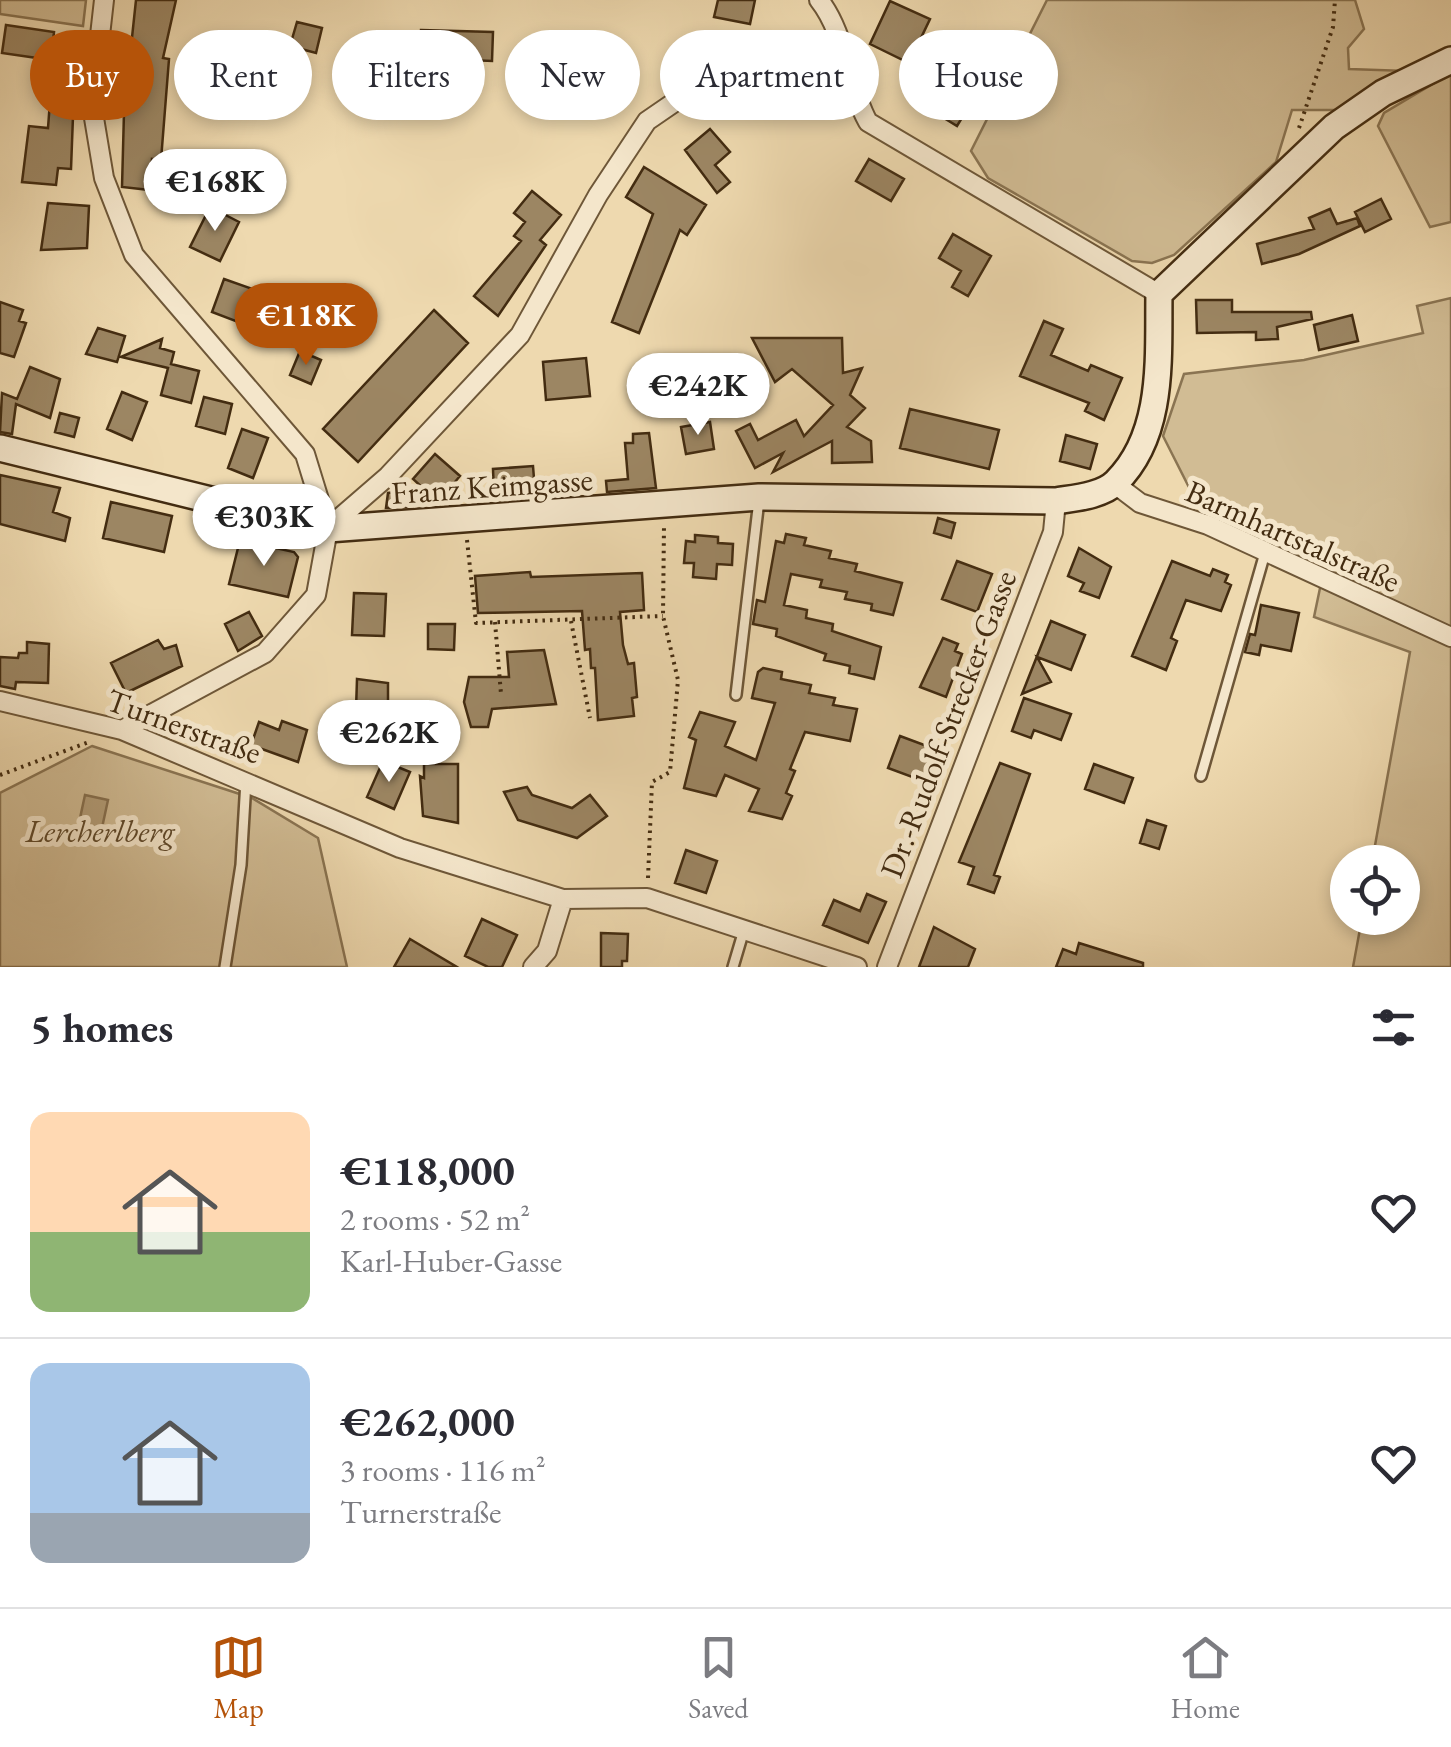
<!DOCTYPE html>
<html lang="en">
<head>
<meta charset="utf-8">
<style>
  body { margin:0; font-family:"EB Garamond",serif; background:#f7f7f7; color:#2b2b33; height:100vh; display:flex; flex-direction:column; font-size:38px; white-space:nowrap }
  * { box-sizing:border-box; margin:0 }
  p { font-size:32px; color:#7c7c81 }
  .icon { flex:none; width:55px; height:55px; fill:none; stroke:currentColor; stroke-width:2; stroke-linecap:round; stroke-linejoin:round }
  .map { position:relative; height:967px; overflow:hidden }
  .drawer { display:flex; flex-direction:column; background:#fff; flex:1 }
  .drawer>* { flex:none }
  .banner { position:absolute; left:30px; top:30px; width:1392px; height:90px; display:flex; gap:20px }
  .fabs { position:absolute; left:1330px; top:845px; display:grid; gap:20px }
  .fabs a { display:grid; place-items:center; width:90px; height:90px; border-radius:50%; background:#fff; box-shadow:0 5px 15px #0003; font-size:50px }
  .price { position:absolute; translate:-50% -85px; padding:0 22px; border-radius:35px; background:#fff; color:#222; font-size:32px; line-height:65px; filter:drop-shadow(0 2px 5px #0008) }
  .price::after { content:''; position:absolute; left:50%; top:60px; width:30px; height:22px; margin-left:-15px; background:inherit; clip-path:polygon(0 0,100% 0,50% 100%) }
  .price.on { background:#b45309; color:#fff }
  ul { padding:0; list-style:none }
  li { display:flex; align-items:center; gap:30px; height:250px; padding:0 30px }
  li+li { border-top:2px solid #e1e1e2 }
  li span { display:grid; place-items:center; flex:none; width:280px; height:200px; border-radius:20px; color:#555 }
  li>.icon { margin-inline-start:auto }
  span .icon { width:120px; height:120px; fill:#fffc; stroke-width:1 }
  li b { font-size:42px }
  h2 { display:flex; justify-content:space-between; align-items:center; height:120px; padding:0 30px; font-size:42px }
  .chip { padding:0 35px; border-radius:45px; background:#fff; box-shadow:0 5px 15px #0003; font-size:35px; line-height:90px }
  .chip.on { background:#b45309; color:#fff }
  .tabs { display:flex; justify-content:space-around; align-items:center; height:140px; border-top:2px solid #e1e1e2; background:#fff; font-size:28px; color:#7c7c81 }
  .tabs a { display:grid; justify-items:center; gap:5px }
  .tabs .on { color:#b45309 }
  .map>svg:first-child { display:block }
</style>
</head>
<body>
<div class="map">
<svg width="1451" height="967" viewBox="0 0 1451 967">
  <rect width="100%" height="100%" fill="#eed9af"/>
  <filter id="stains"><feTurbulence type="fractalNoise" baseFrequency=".002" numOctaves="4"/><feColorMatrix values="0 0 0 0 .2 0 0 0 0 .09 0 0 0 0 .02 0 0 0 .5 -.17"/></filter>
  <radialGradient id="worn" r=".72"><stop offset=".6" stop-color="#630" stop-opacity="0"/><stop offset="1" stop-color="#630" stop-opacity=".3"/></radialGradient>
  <path fill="#d1bc94" stroke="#8a7452" stroke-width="2.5" d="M0 0H86L83 26 0 14Z
    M1047 0H1355L1364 29 1348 48 1349 69 1409 71 1338 110H1292L1276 162 1174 255 1152 263 1132 261 988 178 971 151Z
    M1451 73V222L1430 227 1378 126 1384 113Z
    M1451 298V967H1353L1362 918H1402V862H1372L1410 652 1314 617 1324 569 1199 507 1163 436 1184 374 1304 360 1423 333 1417 306Z
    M92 746 252 798 318 838 347 967H0V793Z"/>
  <path fill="#b49e79" stroke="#87704f" stroke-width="2.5" d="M85 795 108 800 100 837 77 832Z"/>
  <path fill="#9c8663" stroke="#432c11" stroke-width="2.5" d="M136 0H176L163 58 169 59 161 160 152 159 150 190 122 187 124 112Z
    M718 0H755L750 24 714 17Z
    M890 1 930 19 909 63 870 44Z
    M297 22 322 28 316 53 290 46Z
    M6 25 54 32 51 60 2 53Z
    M421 30 493 32 492 61 420 58Z
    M975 50 995 63 957 126 936 113 946 97 953 101 970 74 963 69Z
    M578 72 612 75 608 105 575 101Z
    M51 88 74 90 71 169 58 168 56 185 22 182 29 126 48 128Z
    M710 129 730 152 715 165 730 182 717 193 685 150Z
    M869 159 904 179 891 201 856 181Z
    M644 167 706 205 687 235 680 230 639 333 612 322 653 214 626 197Z
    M532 191 561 215 540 240 546 245 498 316 474 296 521 241 514 236 525 222 514 213Z
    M1381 199 1391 219 1365 232 1355 212Z
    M48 203 89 206 87 248 41 250Z
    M210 207 239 222 220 261 190 247Z
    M1330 209 1337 224 1357 218 1360 226 1299 254 1262 264 1257 244 1314 229 1309 218Z
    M953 234 991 256 968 296 952 287 961 271 939 258Z
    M224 279 258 291 253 305 291 317 283 339 212 312Z
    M1196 300H1232V312H1311L1312 319 1277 327 1278 339 1256 340V332L1197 333Z
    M0 302 23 310 19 321 26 323 14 357 0 353Z
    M434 310 468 343 358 462 323 429Z
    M1352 315 1358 341 1319 350 1314 325Z
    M1044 321 1063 329 1051 355 1088 371 1091 365 1122 378 1104 420 1085 411 1089 403 1020 376Z
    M98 328 125 336 117 362 86 354Z
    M752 338H842L843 373 862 368 850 395 865 408 847 427 871 441 872 462 832 463V441L773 472 783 453 755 468 736 431 750 424 758 440 796 420 804 436 833 405 792 369 775 382Z
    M162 339 160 348 174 352 171 364 199 371 191 403 161 395 168 368 121 357Z
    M300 351 321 360 311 384 290 375Z
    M586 358 590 396 546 400 543 362Z
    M30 367 60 379 50 418 16 404 12 434 0 432 2 393 17 399Z
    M122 392 147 402 132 440 107 429Z
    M204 397 232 404 225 434 196 426Z
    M910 409 999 430 989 469 900 448Z
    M60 413 79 418 74 437 55 432Z
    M710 422 714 449 686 454 681 427Z
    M242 429 268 438 253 478 228 468Z
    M649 433 656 488 607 492 606 481 628 479 625 443H633V434Z
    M1066 435 1097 444 1090 469 1060 461Z
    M435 454 460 476 438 502 413 479Z
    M533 466 535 491 494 493 493 469Z
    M0 475 60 488 53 512 70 518 65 541 0 524Z
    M408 491 409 507 386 508 388 493Z
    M111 502 172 516 164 552 103 538Z
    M938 518 955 523 951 538 934 533Z
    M786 534 806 538 804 545 831 551 829 558 857 564 855 571 902 583 893 615 871 610 872 604 845 599 847 592 820 587 822 580 791 574 784 605 807 610 806 618 833 624 832 631 881 647 874 679 849 673 850 666 824 660 826 654 776 636 777 629 753 624 757 600 765 602 776 541 784 543Z
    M695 535 718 537V543L733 544 732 565 717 564 716 579 693 577 694 563H684L686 541 695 542Z
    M240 540 294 552 298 557 288 597 229 584Z
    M1079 548 1111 567 1099 598 1080 591 1084 583 1068 576Z
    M957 561 992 574 977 612 942 599Z
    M1172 561 1210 576 1213 569 1228 575 1225 582 1231 585 1221 611 1186 600 1171 638 1177 641 1166 670 1132 656Z
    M530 572 531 577 642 573 644 610 620 612 623 645 628 664 634 663 637 697 632 698 634 716 598 720 595 668H591L590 649 585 650 582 611 478 613 475 576Z
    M354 593 386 594 384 636 352 635Z
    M1261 605 1299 613 1291 651 1261 645 1259 655 1245 652 1250 634 1255 635Z
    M249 612 262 636 238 651 225 624Z
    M1051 621 1085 635 1071 670 1037 657 1051 682 1022 694Z
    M428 624H455L454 650 428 649Z
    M943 638 958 644 955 651 962 654 946 697 920 687Z
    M158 640 164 649 176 645 182 666 126 693 111 663Z
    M27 642 49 644 48 683 16 682 15 689 0 686V657L18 658 19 653H27Z
    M544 650 556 704 492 709 488 727H471L464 702 469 677H509L507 652Z
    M763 668 782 672 781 679 811 685 809 693 835 698 833 705 857 709 850 741 805 732 790 769 795 771 786 793 792 796 782 819 749 811 759 789 725 775 716 796 684 788 696 740 689 737 700 712 735 722 725 746 756 760 775 703 752 698 758 672Z
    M357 679 388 683V705L382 704V710H356Z
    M1024 698 1071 714 1061 740 1034 730 1031 738 1012 731Z
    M282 721 307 730 298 762 251 745 259 722 279 730Z
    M900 736 943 752 931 784 888 768Z
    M383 761 410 772 394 809 367 797Z
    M1000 763 1030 774 994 875 1000 877 994 893 968 884 974 867 959 862Z
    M424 764H458V823L423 816 420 776 424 778Z
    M1094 764 1133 778 1124 803 1085 789Z
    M527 787 532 795 572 808 590 795 607 816 577 838 518 820 504 792Z
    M1147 820 1166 826 1159 849 1140 843Z
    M686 850 717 861 706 893 675 883Z
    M867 894 886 902 868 943 823 925 834 900 860 911Z
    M482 919 517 935 502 967H488L465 956Z
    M934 927 975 949 968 967H919Z
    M601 933 628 934 627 961H622V967H601Z
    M410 939 457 967H394Z
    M1079 943 1143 963V967H1056L1063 949 1076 954Z"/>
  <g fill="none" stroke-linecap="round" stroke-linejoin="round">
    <g stroke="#6e5738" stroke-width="14">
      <path id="lane" d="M736 695 759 500
        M1201 776 1265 553
        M225 967 241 865 246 781
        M733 967 744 930"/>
    </g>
    <g stroke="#6e5738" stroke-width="22">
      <path id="street" d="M104 0 92 106 104 178 134 255 305 454 328 529 316 595 265 653 122 730
        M819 0C846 34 847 84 868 122L1159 294
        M1115 484 1140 503 1208 525 1451 637
        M328 528 388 476 520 335 598 195 647 121 698 86 786 92 845 67
        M0 701 122 730 400 848 563 899 647 898 857 967
        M533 967 547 951 563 899
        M887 967 1053 532 1056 501"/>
    </g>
    <g stroke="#432c11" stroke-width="30">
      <path id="secondary" d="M0 448 328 529 759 497 1056 501C1074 498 1102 496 1116 482 1165 434 1158 356 1159 294L1334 127 1383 93 1451 60"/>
    </g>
    <path stroke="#432c11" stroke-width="4" stroke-dasharray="2.5 5" stroke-linecap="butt" d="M1299 128 1333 27 1335 0
      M467 540 476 623 663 616
      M571 621 590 718
      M495 622 501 694
      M0 775 89 742
      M648 878 652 782 670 772 678 680 663 616 664 525"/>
    <use href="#lane" stroke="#f4e6cb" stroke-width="9"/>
    <use href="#street" stroke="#f4e6cb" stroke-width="18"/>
    <use href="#secondary" stroke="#f4e6cb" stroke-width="25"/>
  </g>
  <g text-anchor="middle" stroke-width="10" stroke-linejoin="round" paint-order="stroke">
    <g font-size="32" fill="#432c11" stroke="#f4e6cb">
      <text transform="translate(492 486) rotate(-4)" y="11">Franz Keimgasse</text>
      <text transform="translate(1293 536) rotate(24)" y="11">Barmhartstalstraße</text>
      <text transform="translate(948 724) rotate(-69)" y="11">Dr.-Rudolf-Strecker-Gasse</text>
      <text transform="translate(184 726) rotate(20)" y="11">Turnerstraße</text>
    </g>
    <g font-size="32" font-style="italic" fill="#5f492b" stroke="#f4e6cb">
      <text x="100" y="842">Lercherlberg</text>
    </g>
  </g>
  <rect width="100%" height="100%" filter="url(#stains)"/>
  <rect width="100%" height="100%" fill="url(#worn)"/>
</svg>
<div class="fabs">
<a><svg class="icon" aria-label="locate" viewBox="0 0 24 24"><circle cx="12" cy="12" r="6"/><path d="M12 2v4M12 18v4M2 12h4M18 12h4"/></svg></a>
</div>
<b class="price" style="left:215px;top:234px">€168K</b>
<b class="price on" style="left:306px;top:368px">€118K</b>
<b class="price" style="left:698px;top:438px">€242K</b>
<b class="price" style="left:264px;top:569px">€303K</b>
<b class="price" style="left:389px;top:785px">€262K</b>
<div class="banner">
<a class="chip on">Buy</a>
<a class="chip">Rent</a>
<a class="chip">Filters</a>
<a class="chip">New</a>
<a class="chip">Apartment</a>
<a class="chip">House</a>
</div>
</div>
<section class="drawer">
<h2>5 homes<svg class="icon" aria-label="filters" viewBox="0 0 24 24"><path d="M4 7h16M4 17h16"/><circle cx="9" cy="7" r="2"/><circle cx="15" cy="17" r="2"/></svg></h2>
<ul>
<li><span style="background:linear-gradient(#ffd9b3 60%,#8fb573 0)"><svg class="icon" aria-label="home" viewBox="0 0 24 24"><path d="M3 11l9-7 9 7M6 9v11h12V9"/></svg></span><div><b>€118,000</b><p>2 rooms · 52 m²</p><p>Karl-Huber-Gasse</p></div><svg class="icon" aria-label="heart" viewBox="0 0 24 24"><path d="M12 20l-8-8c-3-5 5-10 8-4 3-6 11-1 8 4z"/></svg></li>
<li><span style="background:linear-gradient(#a9c7e8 75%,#9aa5b1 0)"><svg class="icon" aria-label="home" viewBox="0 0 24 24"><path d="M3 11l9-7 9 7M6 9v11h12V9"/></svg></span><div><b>€262,000</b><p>3 rooms · 116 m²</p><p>Turnerstraße</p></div><svg class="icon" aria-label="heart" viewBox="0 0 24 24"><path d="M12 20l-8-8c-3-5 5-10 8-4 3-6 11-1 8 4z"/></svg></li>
</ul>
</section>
<nav class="tabs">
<a class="on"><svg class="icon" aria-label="map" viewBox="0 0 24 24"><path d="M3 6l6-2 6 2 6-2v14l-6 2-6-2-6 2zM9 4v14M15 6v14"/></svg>Map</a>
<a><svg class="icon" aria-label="saved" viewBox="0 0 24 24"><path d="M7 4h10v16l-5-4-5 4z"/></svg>Saved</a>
<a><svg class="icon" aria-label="home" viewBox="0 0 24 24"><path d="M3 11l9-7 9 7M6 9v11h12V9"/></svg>Home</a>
</nav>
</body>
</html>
